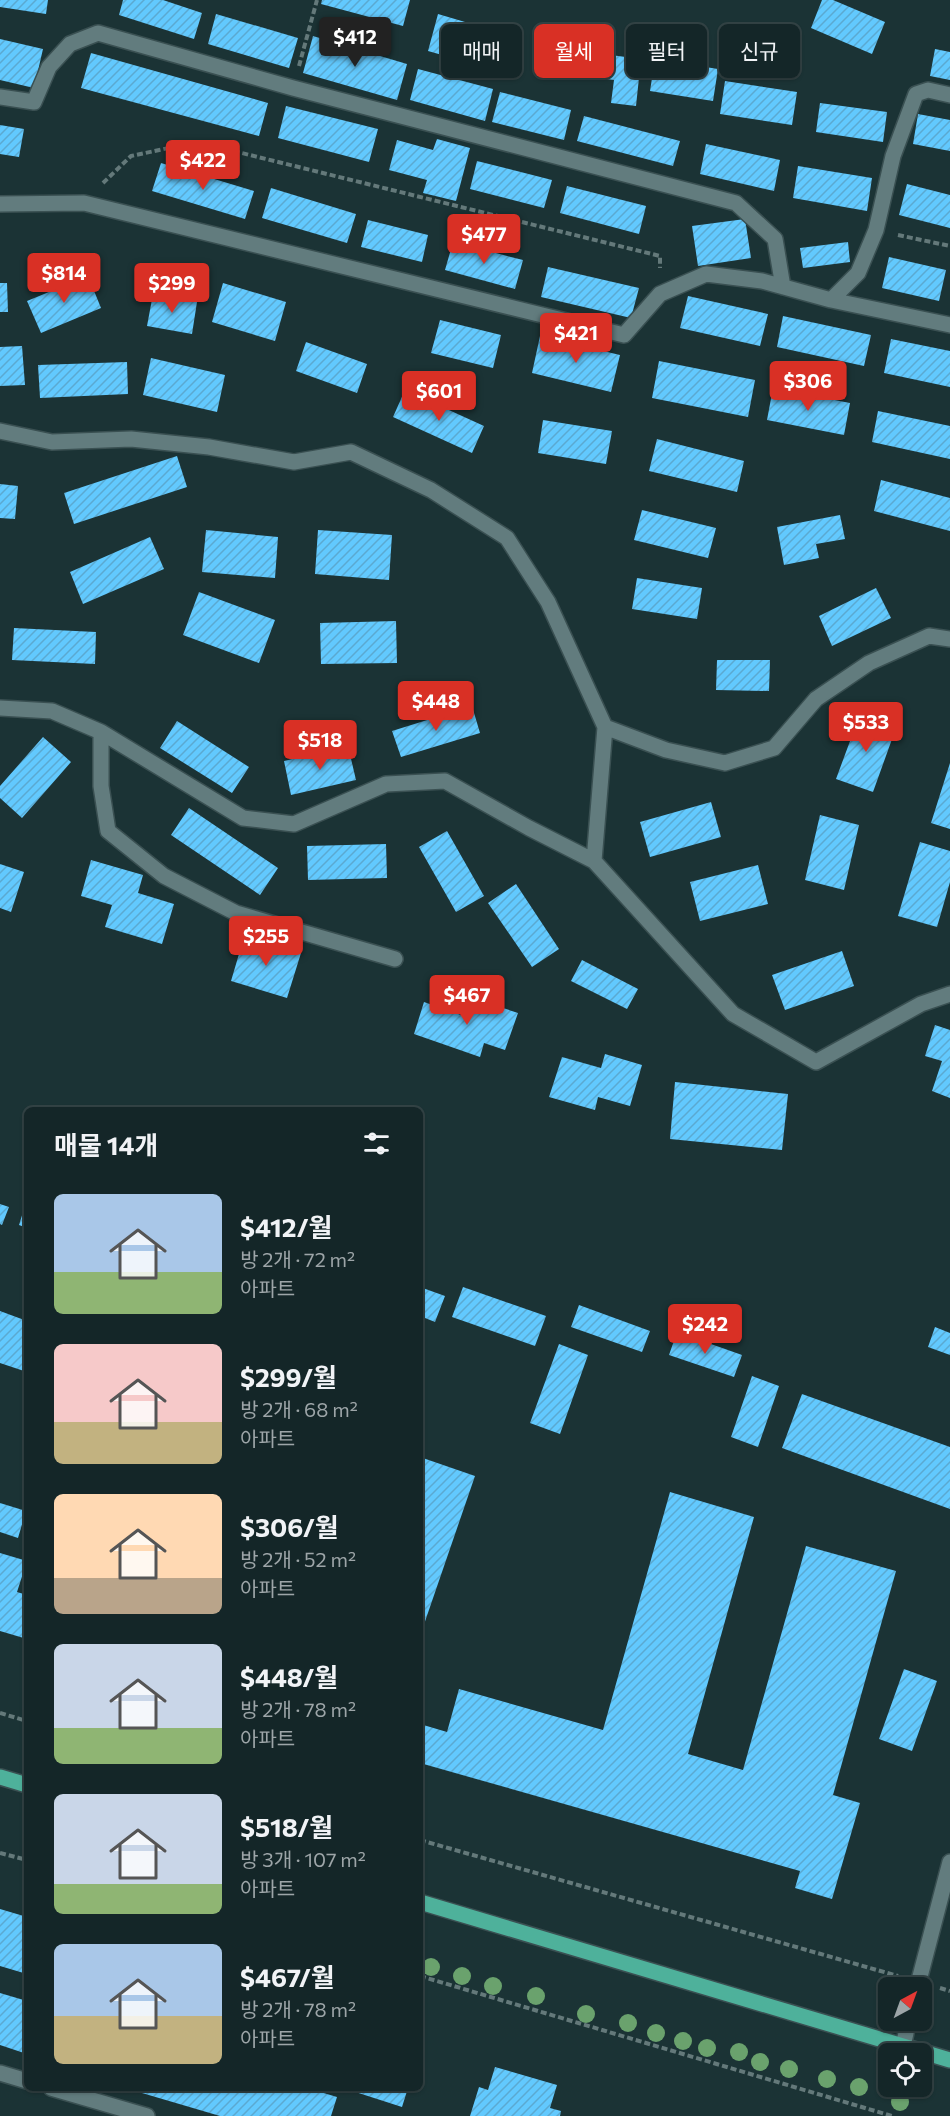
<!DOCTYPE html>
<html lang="ko">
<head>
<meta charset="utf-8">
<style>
  body { margin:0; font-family:Commissioner,"Noto Sans KR",sans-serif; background:#1d2e30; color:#f1f3f6; height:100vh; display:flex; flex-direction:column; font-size:22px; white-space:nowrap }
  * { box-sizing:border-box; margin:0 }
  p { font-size:20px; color:#9da5a8 }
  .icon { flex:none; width:33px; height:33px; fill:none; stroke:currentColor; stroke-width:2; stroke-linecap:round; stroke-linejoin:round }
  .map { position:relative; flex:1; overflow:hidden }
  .details { position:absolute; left:24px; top:1107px; width:399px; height:984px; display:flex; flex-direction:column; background:#142628; border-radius:9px; box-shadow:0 2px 4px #0004,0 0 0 2px #334345 }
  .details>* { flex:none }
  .banner { position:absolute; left:441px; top:24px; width:418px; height:54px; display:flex; gap:12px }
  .needle { width:39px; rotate:41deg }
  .controls { position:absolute; left:878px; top:1977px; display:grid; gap:12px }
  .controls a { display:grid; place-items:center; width:54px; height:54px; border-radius:9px; background:#142628; box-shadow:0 2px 4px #0004,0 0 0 2px #334345; font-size:30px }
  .price { position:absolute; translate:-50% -51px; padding:0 14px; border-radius:6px; background:#d93025; color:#fff; font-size:20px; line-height:39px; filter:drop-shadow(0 2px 3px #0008) }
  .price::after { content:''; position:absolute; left:50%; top:36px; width:18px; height:14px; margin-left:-9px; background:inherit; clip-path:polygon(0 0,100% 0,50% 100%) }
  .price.selected { background:#222; color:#fff }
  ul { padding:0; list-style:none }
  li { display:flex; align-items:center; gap:18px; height:150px; padding:0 30px }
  li span { display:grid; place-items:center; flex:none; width:168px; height:120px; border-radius:9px; color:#555 }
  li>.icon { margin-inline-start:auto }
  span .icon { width:72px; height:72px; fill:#fffc; stroke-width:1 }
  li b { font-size:26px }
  h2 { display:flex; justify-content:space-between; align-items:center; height:72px; padding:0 30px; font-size:26px }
  .pill { padding:0 21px; border-radius:9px; background:#142628; box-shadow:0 2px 4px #0004,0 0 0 2px #334345; font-size:21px; line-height:54px }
  .pill.selected { background:#d93025; color:#fff }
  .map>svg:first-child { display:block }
</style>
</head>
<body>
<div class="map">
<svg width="950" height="2116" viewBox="0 0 950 2116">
  <defs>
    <pattern id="building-hatch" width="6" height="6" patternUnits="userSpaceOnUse" patternTransform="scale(1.5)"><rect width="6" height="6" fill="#62c9fe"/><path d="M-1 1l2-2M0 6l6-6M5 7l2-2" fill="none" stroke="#5ba9d1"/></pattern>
  </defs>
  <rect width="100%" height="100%" fill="#1b3335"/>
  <path fill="url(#building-hatch)" d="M0 0H48L46 14 0 7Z
    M123 0H163L202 13 194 39 119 15Z
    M322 0H410L403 26 321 4Z
    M822 0H833L885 22 872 54 811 28Z
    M216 14 298 38 289 68 208 44Z
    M438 14 523 39 513 75 428 51Z
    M313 36 407 64 397 100 303 73Z
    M0 39 43 49 34 88 0 80Z
    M935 49 950 52V80L930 76Z
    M580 51 641 59 636 106 611 103 614 80 577 75Z
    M91 53 268 103 259 136 81 88Z
    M655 59 718 69 713 101 650 91Z
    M418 69 493 89 485 121 410 100Z
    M725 81 797 92 792 125 720 114Z
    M500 92 571 110 564 140 492 122Z
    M820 103 887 112 883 142 816 132Z
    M286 106 378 129 369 162 278 138Z
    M918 114 950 120V151L913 144Z
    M584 116 680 141 673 166 577 141Z
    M0 125 24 129 19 157 0 154Z
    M437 139 470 148 456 201 423 193 427 180 389 170 397 140 433 150Z
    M706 144 780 160 774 191 700 174Z
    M477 161 552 180 544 208 470 189Z
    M161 163 254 191 245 219 152 191Z
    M798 166 872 178 867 211 793 198Z
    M907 184 950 195V228L899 215Z
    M567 186 646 206 639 234 560 213Z
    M271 188 356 214 347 243 262 218Z
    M745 219 751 258 698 266 692 226Z
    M368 220 428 235 422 262 361 247Z
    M453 242 523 260 515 289 445 270Z
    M848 242 850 262 803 268 800 248Z
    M889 257 946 270 939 301 882 288Z
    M548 267 639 288 631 318 541 297Z
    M88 276 101 308 41 333 27 301Z
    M0 283H7L8 312H0Z
    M223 283 286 302 275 341 212 322Z
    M153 294 197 302 192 334 147 326Z
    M688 296 768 314 760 346 680 328Z
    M783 316 871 335 864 366 777 347Z
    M440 320 501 335 493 368 431 353Z
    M540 336 620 355 611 392 532 373Z
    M891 339 950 351V387L884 373Z
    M306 342 367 364 357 393 296 371Z
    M22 346 25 385 0 386V347Z
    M151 358 225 375 217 412 143 395Z
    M659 361 755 380 748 417 652 398Z
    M127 362 128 394 40 398 38 365Z
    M773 388 850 403 844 435 767 420Z
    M405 390 484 426 472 453 393 417Z
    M878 411 950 426V459L872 442Z
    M543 420 612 431 606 464 538 453Z
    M657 439 744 461 737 492 649 471Z
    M177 456 187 487 74 524 64 493Z
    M881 480 950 498V531L874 511Z
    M0 484 18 486 15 519 0 518Z
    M642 510 716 528 708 558 634 540Z
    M840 515 845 539 816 544 819 558 784 565 777 527Z
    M206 530 278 537 275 578 202 572Z
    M318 530 392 535 389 580 315 574Z
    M150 537 164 569 83 604 70 572Z
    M637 578 702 588 697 619 632 609Z
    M876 588 891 618 832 646 819 616Z
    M199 592 275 620 259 663 183 635Z
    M396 621 397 663 321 664 320 623Z
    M14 628 96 632 95 664 12 660Z
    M717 660H770L769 691 716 690Z
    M472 706 480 733 401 757 392 731Z
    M860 714 896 728 873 792 836 779Z
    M177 721 249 767 232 793 160 748Z
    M43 737 71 762 22 818 0 798V786Z
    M348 746 356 780 291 795 284 761Z
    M950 763V829L931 823Z
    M711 802 721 837 650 857 640 822Z
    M189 808 278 868 260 895 171 835Z
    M820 815 859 825 844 890 805 880Z
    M447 831 484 896 456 912 419 847Z
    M920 842 950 851V882L937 927 898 916Z
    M386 844 387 878 308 880 307 846Z
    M91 860 143 875 138 893 174 904 162 944 105 927 112 905 81 896Z
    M0 864 24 872 11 912 0 908Z
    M758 865 768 904 700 921 690 882Z
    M516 884 559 949 532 967 488 903Z
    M244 937 301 953 287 998 231 981Z
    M842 951 854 986 785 1010 772 975Z
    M582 960 638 989 627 1009 571 981Z
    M467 996 518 1013 505 1050 484 1043 480 1057 414 1034 424 1002 461 1015Z
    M935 1025 950 1030V1098L932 1091 942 1061 925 1056Z
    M605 1054 642 1065 630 1106 598 1097 595 1110 549 1097 562 1057 601 1068Z
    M675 1082 788 1094 782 1150 670 1139Z
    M0 1204 9 1207 2 1225 0 1224Z
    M24 1209 27 1210V1228L19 1225Z
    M420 1287 445 1296 435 1322 420 1316Z
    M463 1287 546 1316 535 1346 452 1317Z
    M579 1305 650 1331 642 1352 571 1327Z
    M0 1311 27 1321V1372L0 1363Z
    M935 1327 950 1333V1355L928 1347Z
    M677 1332 742 1355 734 1377 669 1355Z
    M559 1344 588 1355 560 1434 530 1423Z
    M752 1376 779 1386 758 1447 731 1437Z
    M802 1394 950 1447V1509L782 1448Z
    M420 1457 475 1476 420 1636Z
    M670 1492 754 1517 688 1754 743 1770 806 1546 896 1571 833 1795 860 1803 832 1899 795 1888 800 1871 420 1763V1724L447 1732 459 1689 603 1730Z
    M0 1503 26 1511 18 1538 0 1532Z
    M0 1553 27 1561 17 1592 27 1595V1639L0 1631Z
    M904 1669 937 1681 912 1751 879 1739Z
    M0 1909 27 1917V1974L0 1966Z
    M0 1993 27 2001V2054L0 2045Z
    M495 2067 557 2085 550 2108 561 2111 560 2116H470L479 2087 488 2090Z
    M125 2088H307L337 2097 331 2116H220Z
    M343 2088H408L402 2107Z"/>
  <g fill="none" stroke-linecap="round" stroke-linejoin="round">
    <g stroke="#3a5052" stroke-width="18">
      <path id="minor" d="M0 97 34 102 49 67 70 44 98 33 293 88 736 203 775 239 783 287
        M0 204 84 203 624 335 660 294 706 274 762 281 831 300 950 325
        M831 300 858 273 876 230 893 156 916 94 928 90 950 95
        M0 431 52 442 131 439 209 447 294 462 351 452 431 490 507 538 548 602 605 727 594 861 733 1014 816 1062 921 1004 950 994
        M0 708 52 711 101 732 243 818 294 824 386 784 445 781 529 828 594 861
        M605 727 666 750 725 763 774 748 816 699 869 663 929 636 950 639
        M101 732V786L108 831 164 876 236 913 395 959
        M917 1988 950 1862
        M903 2046 909 2020
        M0 2073 27 2081
        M51 2088 147 2116"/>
    </g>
    <g stroke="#3a5052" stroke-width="18">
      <path id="major" d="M0 1777 27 1785
        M420 1902 950 2060"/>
    </g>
    <path stroke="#64797a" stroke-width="4" stroke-dasharray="6 3" stroke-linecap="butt" d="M299 66 317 0
      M103 183 131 156 197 142 660 256V268
      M898 235 950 246
      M0 1713 27 1721
      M420 1840 898 1976
      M0 1853 27 1860
      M420 1976 892 2116
      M940 1988 950 1991"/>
    <use href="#minor" stroke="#627c7e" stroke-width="15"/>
    <use href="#major" stroke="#4eb19b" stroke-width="15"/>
  </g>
  <g fill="#6aa26d">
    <circle cx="431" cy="1967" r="9"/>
    <circle cx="462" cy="1976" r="9"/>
    <circle cx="493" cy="1986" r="9"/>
    <circle cx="536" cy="1996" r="9"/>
    <circle cx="586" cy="2014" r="9"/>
    <circle cx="628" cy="2023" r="9"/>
    <circle cx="656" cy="2033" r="9"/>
    <circle cx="683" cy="2041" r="9"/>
    <circle cx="707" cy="2048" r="9"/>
    <circle cx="739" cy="2052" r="9"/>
    <circle cx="760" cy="2062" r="9"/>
    <circle cx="789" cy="2069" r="9"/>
    <circle cx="827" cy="2079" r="9"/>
    <circle cx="859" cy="2087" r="9"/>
    <circle cx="900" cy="2102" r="9"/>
  </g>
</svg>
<div class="controls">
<a><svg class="needle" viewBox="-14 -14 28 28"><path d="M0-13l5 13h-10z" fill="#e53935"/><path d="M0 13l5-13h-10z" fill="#9da5a8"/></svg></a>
<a><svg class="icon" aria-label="locate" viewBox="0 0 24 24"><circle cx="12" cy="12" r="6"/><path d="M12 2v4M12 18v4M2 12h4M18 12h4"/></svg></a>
</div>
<b class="price selected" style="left:355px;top:68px">$412</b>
<b class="price" style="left:203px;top:191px">$422</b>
<b class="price" style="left:484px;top:265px">$477</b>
<b class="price" style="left:64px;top:304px">$814</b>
<b class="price" style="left:172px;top:314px">$299</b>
<b class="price" style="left:576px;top:364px">$421</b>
<b class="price" style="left:808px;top:412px">$306</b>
<b class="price" style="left:439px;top:422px">$601</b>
<b class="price" style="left:436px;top:732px">$448</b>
<b class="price" style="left:866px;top:753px">$533</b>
<b class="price" style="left:320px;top:771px">$518</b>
<b class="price" style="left:266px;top:967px">$255</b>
<b class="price" style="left:467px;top:1026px">$467</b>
<b class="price" style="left:705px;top:1355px">$242</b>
<div class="banner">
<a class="pill">매매</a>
<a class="pill selected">월세</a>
<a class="pill">필터</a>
<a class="pill">신규</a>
</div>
<section class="details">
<h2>매물 14개<svg class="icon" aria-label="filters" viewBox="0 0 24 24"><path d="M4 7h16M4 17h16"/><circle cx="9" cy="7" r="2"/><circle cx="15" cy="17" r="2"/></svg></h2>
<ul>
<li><span style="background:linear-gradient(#a9c7e8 65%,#8fb573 0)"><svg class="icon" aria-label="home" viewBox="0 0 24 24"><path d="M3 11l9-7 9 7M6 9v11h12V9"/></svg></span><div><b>$412/월</b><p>방 2개 · 72 m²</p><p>아파트</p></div></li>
<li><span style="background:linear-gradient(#f6c9c9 65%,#c2b280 0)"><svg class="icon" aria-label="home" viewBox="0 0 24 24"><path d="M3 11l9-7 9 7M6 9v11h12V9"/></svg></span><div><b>$299/월</b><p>방 2개 · 68 m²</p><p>아파트</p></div></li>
<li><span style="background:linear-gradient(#ffd9b3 70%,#b9a48a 0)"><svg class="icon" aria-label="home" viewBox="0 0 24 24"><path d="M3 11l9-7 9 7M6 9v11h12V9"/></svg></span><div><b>$306/월</b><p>방 2개 · 52 m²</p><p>아파트</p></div></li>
<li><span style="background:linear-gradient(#c9d6e8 70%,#8fb573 0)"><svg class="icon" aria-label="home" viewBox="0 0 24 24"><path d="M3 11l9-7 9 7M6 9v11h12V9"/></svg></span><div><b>$448/월</b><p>방 2개 · 78 m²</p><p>아파트</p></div></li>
<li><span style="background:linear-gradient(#c9d6e8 75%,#8fb573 0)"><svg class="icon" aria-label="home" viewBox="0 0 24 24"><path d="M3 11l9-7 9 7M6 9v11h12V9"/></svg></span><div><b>$518/월</b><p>방 3개 · 107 m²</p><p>아파트</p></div></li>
<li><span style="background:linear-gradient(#a9c7e8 60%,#c2b280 0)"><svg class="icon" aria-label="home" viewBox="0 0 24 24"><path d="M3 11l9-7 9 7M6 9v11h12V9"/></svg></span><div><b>$467/월</b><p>방 2개 · 78 m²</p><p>아파트</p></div></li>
</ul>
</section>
</div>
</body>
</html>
